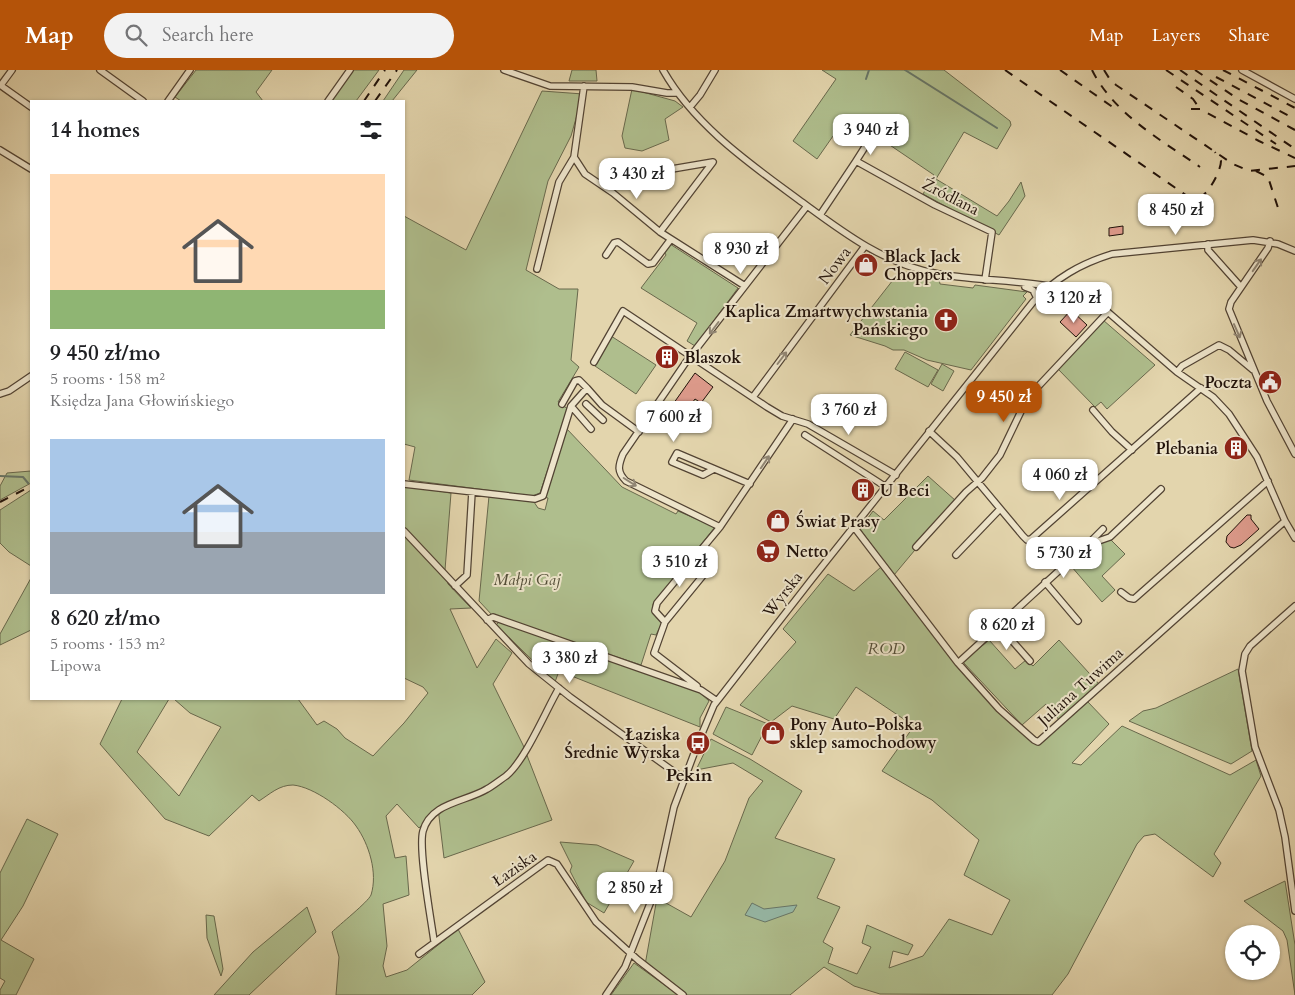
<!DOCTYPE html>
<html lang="en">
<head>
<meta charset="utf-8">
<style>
  body { margin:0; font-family:Cardo,serif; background:#f2f2f2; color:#202124; height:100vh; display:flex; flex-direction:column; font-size:19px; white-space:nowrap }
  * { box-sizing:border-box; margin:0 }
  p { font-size:16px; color:#757577 }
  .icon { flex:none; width:28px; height:28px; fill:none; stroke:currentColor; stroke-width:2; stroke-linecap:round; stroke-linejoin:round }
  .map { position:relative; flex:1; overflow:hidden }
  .sheet { position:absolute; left:30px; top:30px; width:375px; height:600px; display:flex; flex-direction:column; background:#fff; border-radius:0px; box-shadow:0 1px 4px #0004 }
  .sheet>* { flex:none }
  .buttons { position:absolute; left:1225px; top:855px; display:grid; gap:10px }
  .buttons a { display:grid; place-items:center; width:55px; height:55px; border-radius:50%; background:#fff; box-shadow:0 1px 4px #0004; font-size:25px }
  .price { position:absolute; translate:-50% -42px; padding:0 11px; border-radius:10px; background:#fff; color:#222; font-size:16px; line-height:32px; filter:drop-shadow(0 1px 2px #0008) }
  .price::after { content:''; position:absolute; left:50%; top:30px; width:15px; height:11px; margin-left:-8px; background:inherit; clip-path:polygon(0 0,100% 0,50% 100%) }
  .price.selected { background:#b45309; color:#fff }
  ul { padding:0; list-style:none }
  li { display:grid; align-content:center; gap:10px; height:265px; padding:0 20px }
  li span { display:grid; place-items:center; height:155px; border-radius:0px; color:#555 }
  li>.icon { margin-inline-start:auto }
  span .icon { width:90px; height:90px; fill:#fffc; stroke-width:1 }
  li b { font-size:21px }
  h2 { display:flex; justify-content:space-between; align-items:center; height:60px; padding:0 20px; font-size:21px }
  header { display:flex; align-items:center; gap:30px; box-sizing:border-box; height:70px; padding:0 25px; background:#b45309; color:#fff }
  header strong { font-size:24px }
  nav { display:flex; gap:28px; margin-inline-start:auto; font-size:18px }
  .search { width:350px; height:45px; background:#f2f2f2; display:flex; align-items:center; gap:12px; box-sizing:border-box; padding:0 18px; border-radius:28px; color:#757577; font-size:19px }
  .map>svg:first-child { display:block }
</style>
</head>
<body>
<header>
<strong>Map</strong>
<div class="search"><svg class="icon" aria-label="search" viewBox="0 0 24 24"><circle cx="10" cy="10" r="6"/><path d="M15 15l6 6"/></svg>Search here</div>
<nav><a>Map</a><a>Layers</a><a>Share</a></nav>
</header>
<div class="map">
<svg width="1295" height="925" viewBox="0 0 1295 925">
  <rect width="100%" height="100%" fill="#e3d5ad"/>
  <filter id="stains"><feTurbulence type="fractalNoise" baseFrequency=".004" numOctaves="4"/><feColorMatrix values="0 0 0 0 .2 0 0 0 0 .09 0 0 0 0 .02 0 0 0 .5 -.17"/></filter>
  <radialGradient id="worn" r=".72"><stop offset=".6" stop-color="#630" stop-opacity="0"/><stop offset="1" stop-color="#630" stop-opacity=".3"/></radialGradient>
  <path fill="#afbe8d" stroke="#68684c" d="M196 0H272L256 22 263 31H181L175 27Z
    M353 0H379L356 31H330Z
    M404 0H417L392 31H383Z
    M572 0H596L597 11H569Z
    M822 0H944L1010 51 1011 55 997 79 964 62 936 109 997 146 1009 131 1021 112 1025 126 999 165 923 124 934 105 847 46 817 89 793 71 836 9Z
    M632 19 675 31 683 37 665 49 669 70 642 81 625 78 622 66Z
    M542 21 583 24 571 66 548 111 526 200 559 219H578L571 290 579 297 558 332 568 339 540 423 532 426 409 410 415 377 404 374V146L466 180Z
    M670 174 738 218 695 276 687 271 697 253 641 218 666 185 664 181Z
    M900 201 939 209 940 214 973 218 975 215 1027 222 1023 226 1026 229 971 300 927 290 904 280H893L885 276 850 265Z
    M1103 250 1155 295 1107 339 1101 332 1095 337 1057 298Z
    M611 266 656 295 636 324 595 296Z
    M905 282 938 300 928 317 895 299Z
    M942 294 954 301 943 321 931 314Z
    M566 358 622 417 676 444 678 441 715 457 653 534V542L662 553 656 565 651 564 641 595 493 546 479 531 489 426 534 432 538 438 545 440 548 428 544 427Z
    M31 401V413L0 430V416L7 403Z
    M928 406 956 431 894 505 860 459 873 441 884 450Z
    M404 415 451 423 445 500 448 514 471 538 450 539 477 598 496 569 512 583 493 614 523 675 552 750 444 788 438 738 419 758 397 734 386 746 395 788 406 786 409 825 383 834 387 876 383 896 386 907 407 900 458 859 485 912 472 925H336L339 887 332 862C339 855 368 832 371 825 378 803 369 774 356 756 345 740 314 717 293 715 279 715 270 724 259 731L252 725 209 766 165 749 100 674 122 629H169L137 682 179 726 221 657 190 643 174 629H298L317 655 324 651 337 659 345 668 373 686 404 653 428 623 423 617 404 608Z
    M31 420V496L9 482 0 473V440Z
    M1098 469 1111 470 1125 484 1102 506 1115 520 1102 532 1071 496Z
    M881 497 957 595 1035 674 1087 631 1109 654 1072 693 1081 695 1122 656 1230 705 1256 690 1261 706 1214 784 1221 793 1213 807 1155 764 1144 766 1137 774 1068 904 1052 925 880 924 854 916 824 897 790 925H686L645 895 657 828 691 847 725 791 749 728 763 711 733 693 696 700 711 669 750 689 802 721 775 768 835 789 817 828 840 837 823 872 833 878 828 893 857 904 871 877 862 873 867 855 913 875 908 885 893 881 889 898 923 886 949 849 992 865 1010 830 964 805 979 770 932 730 882 701 914 656 856 617 834 649 792 636 771 652 740 635 796 572 783 559 828 504 854 521Z
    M31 508V560L0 575V564Z
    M499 552 698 621 709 631 700 648V657L559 601 555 612 496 555Z
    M989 570 1015 599 1026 590 1033 596 1059 570 1099 614 1060 651 1046 634 1022 655 963 592Z
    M1238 599 1252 681 1231 694 1129 651 1143 641 1156 638Z
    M726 637 768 654 752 685 713 664Z
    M27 749 58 764 23 836 1 870 34 889 16 925H0V920L5 911 0 908V803Z
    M560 772 597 775 634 791 604 843 586 832 570 801 572 796Z
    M1285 811 1295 875V925L1287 870 1283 861 1244 831Z
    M307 837 316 862 249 925H214L253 882Z
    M206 845 214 846 223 899 221 906 207 868Z
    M634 893 673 921 678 925H611Z"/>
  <path fill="#96b9a7" stroke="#677668" d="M752 833 764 839 797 835 793 842 765 852 745 845Z"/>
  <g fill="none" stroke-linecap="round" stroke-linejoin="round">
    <path stroke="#677668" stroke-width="2" d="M905 0 997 58
      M866 9 869 0
      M0 406 23 407 28 413"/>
  </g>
  <path fill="#de9b8c" stroke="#21120a" d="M1123 156V164L1109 166V158Z
    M1071 240 1087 255 1076 267 1060 252Z
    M695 303 713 317 701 333 695 329 677 354 671 349 677 341 671 337Z
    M1237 371 1244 380 1235 387 1228 377Z
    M1247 445H1251V449L1259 459 1241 475 1234 478 1230 477 1226 472 1227 466Z"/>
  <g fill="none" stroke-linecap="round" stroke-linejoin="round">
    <g stroke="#524333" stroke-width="8">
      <path id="minor" d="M100 0 143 31
        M504 0 550 16 632 17 667 23H677
        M663 0C694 55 749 93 799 130 840 160 882 193 934 203 979 213 1056 208 1094 230L1177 302 1213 327 1229 344 1257 387 1285 451 1295 468
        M1242 0 1295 29
        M0 15 31 37
        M1 15 12 0
        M584 16 574 87 585 104 613 123 660 162 745 216
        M168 31 190 0
        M328 31 350 0
        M690 37 700 25 715 0
        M0 80 31 99
        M856 91 870 69
        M820 145 856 91 935 135 992 162 985 210
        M660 162 713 92 666 100
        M1270 171 1268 178 1231 232 1229 239 1267 331 1295 384
        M1208 174V180L1241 217
        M606 185 614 173 618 172 648 194 653 193 671 169
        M537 199 559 112 574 87
        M1025 217 1033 220 1037 228
        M594 292 623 241 767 337 782 346 808 354 896 405
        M1177 302 1182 296 1219 275 1229 280 1253 300
        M0 324 9 321 31 306
        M753 327 865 176
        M562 334 575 311 579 310 587 318
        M586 334 603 350
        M571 336 591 359
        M1093 340 1112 362 1132 380
        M793 349 720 457 626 411C617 402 618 396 623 384L686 292 807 136
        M929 361 957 387 1023 466 1027 470 1031 469 1201 318
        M805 365 886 417
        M714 399 703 405 672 392 677 383 750 414
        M404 414 535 429 543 426 571 336 587 318 602 335 639 362
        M854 457 958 593 999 639 1034 670 1038 672 1285 451
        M404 461 529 594 570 627 684 709
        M1090 472 1103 459
        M916 477 966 422 982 408 1000 385 1025 333 1032 323 1108 242
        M956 485 1000 439
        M1045 512 1078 551
        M455 516 467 505 472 422
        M1121 522 1129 528 1134 529 1268 411
        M1295 536 1250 576 1245 584 1242 601 1255 677 1279 740 1285 767 1295 841
        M487 550 493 547 701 620 717 631
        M665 552 710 497 698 484
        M999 556 1030 591
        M958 593 1087 475 1110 467 1161 419
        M697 616 654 583 665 552 655 541 657 533 720 457
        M434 871C431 849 418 779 423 761 431 732 466 732 487 719 494 715 500 710 506 706 525 691 546 640 559 618
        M419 884 548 790 557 794 596 852 638 890 683 925
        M606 925 625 897 653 826 660 801 674 737 698 673 714 635 812 509 1033 232C1056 208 1080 194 1112 184L1253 170 1278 174 1295 181"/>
    </g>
    <use href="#minor" stroke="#ede4ca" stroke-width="5.5"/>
    <path stroke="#21120a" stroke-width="2" stroke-dasharray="9 9" stroke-linecap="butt" d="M1005 0 1190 128C1194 129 1198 129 1202 126 1210 121 1221 100 1221 91L1215 82
      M1060 0 1114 38
      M1092 0C1114 44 1161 70 1200 97
      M1104 0 1109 8 1116 15 1233 94 1249 101 1295 96
      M1166 0 1276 74
      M1180 0 1295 79
      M1195 0 1238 29 1295 60
      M1223 0 1295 38
      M1216 7 1295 49
      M1176 17 1193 29 1200 39
      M364 31 385 0
      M375 31 397 0
      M1191 39H1200L1259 71 1295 88
      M1256 101 1268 107 1279 141
      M0 432 31 416"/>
  </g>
  <defs><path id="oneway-shaft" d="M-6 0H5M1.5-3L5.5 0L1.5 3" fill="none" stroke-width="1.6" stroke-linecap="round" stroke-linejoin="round" transform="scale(1.25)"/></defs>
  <g stroke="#918674">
    <use href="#oneway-shaft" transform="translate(1257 195) rotate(-55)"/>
    <use href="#oneway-shaft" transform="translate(714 258) rotate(127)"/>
    <use href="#oneway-shaft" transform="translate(1237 261) rotate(66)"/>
    <use href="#oneway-shaft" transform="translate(782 288) rotate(-53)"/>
    <use href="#oneway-shaft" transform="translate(765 392) rotate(-56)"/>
    <use href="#oneway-shaft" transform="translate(630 412) rotate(32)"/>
  </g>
  <defs>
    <g id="shop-disc" transform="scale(1.25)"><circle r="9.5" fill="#8f2418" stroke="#ede4ca"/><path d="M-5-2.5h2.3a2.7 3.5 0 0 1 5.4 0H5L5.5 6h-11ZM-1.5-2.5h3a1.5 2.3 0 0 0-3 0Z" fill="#fff"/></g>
    <g id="church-disc" transform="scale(1.25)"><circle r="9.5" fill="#8f2418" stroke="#ede4ca"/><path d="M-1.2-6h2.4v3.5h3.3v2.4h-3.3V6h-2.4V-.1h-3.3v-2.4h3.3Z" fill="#fff"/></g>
    <g id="building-disc" transform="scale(1.25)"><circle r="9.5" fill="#8f2418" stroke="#ede4ca"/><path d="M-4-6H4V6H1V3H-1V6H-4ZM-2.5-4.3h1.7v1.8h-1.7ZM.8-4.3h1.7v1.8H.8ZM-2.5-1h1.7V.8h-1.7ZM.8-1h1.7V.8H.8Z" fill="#fff"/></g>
    <g id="civic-disc" transform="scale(1.25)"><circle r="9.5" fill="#8f2418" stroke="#ede4ca"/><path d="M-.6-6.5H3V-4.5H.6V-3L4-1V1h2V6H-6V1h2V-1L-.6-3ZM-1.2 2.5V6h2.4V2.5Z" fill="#fff"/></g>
    <g id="supermarket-disc" transform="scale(1.25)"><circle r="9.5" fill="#8f2418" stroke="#ede4ca"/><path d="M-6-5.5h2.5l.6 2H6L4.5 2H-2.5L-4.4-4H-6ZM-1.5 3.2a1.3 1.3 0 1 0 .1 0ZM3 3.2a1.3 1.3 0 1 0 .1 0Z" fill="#fff"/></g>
    <g id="bus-disc" transform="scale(1.25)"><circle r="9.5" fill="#8f2418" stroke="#ede4ca"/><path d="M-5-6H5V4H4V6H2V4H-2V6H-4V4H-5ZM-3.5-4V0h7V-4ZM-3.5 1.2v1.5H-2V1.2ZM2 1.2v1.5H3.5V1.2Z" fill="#fff"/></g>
  </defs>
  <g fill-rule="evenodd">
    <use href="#shop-disc" x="866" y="195"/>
    <use href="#church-disc" x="946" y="250"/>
    <use href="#building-disc" x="667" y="287"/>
    <use href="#civic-disc" x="1270" y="312"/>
    <use href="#building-disc" x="1236" y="378"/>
    <use href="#building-disc" x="863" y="420"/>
    <use href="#shop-disc" x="778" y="451"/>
    <use href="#supermarket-disc" x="768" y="481"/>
    <use href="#shop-disc" x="773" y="663"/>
    <use href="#bus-disc" x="698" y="673"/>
  </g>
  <g text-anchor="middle" stroke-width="4" stroke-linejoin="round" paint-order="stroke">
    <g font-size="16" fill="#21120a" stroke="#ede4ca">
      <text transform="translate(951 126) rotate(27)" y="6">Źródlana</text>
      <text transform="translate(834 195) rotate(-53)" y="6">Nowa</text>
      <text transform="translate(782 524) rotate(-52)" y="6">Wyrska</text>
      <text transform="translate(1080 616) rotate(-42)" y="6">Juliana Tuwima</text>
      <text transform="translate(514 798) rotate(-35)" y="6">Łaziska</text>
    </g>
    <g font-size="16" font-weight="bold" fill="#21120a" stroke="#ede4ca" text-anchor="start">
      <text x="884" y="192">Black Jack<tspan x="884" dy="18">Choppers</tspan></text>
      <text x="928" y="247" text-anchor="end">Kaplica Zmartwychwstania<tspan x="928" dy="18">Pańskiego</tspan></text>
      <text x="684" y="293">Blaszok</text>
      <text x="1252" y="318" text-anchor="end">Poczta</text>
      <text x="1218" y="384" text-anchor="end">Plebania</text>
      <text x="880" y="426">U Beci</text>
      <text x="796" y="457">Świat Prasy</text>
      <text x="786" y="487">Netto</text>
      <text x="790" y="660">Pony Auto-Polska<tspan x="790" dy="18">sklep samochodowy</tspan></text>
      <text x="680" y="670" text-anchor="end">Łaziska<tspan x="680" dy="18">Średnie Wyrska</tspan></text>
    </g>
    <g font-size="16" font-style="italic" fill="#534e38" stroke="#ede4ca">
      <text x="527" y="515">Małpi Gaj</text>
      <text x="886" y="584">ROD</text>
    </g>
    <g font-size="18" font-weight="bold" fill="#21120a" stroke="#ede4ca">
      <text x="689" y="711">Pekin</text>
    </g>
  </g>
  <rect width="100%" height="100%" filter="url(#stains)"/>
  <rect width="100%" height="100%" fill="url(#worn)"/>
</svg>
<div class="buttons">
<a><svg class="icon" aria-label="locate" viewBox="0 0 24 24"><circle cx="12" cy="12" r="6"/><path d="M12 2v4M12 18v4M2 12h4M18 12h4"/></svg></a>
</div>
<b class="price" style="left:871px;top:86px">3 940 zł</b>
<b class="price" style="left:637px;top:130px">3 430 zł</b>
<b class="price" style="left:1176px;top:166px">8 450 zł</b>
<b class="price" style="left:741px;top:205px">8 930 zł</b>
<b class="price" style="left:1074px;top:254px">3 120 zł</b>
<b class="price selected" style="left:1004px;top:353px">9 450 zł</b>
<b class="price" style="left:849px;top:366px">3 760 zł</b>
<b class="price" style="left:674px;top:373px">7 600 zł</b>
<b class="price" style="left:1060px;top:431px">4 060 zł</b>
<b class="price" style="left:1064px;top:509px">5 730 zł</b>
<b class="price" style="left:680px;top:518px">3 510 zł</b>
<b class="price" style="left:1007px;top:581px">8 620 zł</b>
<b class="price" style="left:570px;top:614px">3 380 zł</b>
<b class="price" style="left:635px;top:844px">2 850 zł</b>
<section class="sheet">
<h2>14 homes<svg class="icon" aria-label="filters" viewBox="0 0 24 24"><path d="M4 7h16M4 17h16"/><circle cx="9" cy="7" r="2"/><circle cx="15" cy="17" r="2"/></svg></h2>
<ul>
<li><span style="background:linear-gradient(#ffd9b3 75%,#8fb573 0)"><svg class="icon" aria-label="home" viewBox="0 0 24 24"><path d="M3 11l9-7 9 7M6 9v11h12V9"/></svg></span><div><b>9 450 zł/mo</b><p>5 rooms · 158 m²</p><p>Księdza Jana Głowińskiego</p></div></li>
<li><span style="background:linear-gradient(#a9c7e8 60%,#9aa5b1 0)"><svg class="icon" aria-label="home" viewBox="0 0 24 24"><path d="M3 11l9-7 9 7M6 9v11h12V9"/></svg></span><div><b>8 620 zł/mo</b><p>5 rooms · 153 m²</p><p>Lipowa</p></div></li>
</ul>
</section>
</div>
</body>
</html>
